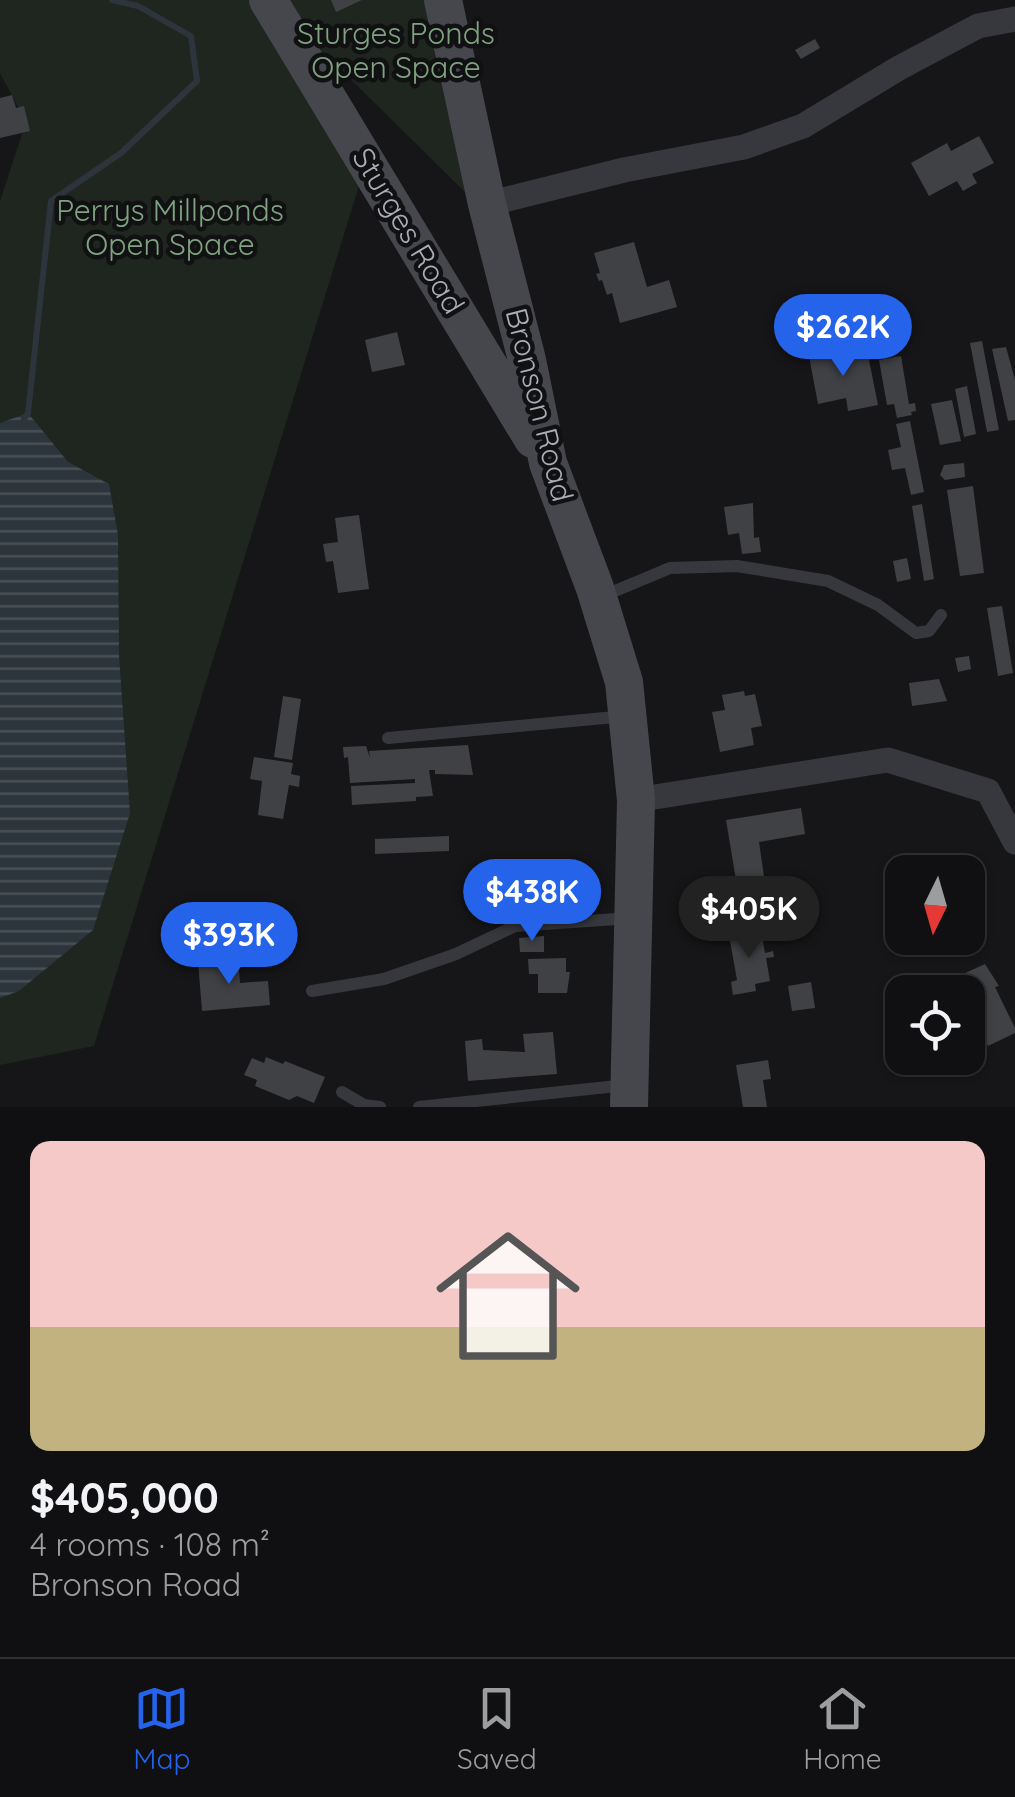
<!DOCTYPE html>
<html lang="en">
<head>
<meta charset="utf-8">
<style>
  body { margin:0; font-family:Quicksand,sans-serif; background:#19191b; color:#f1f3f6; height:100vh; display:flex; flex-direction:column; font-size:38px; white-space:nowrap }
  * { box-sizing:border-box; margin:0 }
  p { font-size:32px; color:#9c9d9f }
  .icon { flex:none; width:55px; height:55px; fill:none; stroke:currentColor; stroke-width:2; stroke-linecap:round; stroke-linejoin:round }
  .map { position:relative; height:1107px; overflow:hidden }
  .side { display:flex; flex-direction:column; background:#101012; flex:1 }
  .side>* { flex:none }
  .needle { width:65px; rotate:185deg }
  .controls { position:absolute; left:885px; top:855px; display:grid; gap:20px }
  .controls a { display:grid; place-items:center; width:100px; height:100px; border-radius:20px; background:#101012; box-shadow:0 2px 8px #0004,0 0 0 2px #303032; font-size:50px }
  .price { position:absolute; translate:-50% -85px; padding:0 22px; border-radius:35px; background:#2563eb; color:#fff; font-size:32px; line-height:65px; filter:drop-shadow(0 2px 5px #0008) }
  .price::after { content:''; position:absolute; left:50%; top:60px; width:30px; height:22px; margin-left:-15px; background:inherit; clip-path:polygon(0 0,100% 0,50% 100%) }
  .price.active { background:#222; color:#fff }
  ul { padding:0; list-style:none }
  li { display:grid; align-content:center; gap:20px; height:530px; padding:0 30px }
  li+li { border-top:2px solid #303032 }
  li span { display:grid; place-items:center; height:310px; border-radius:20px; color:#555 }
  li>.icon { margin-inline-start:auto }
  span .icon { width:180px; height:180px; fill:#fffc; stroke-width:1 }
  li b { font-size:42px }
  .tab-bar { display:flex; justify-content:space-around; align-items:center; height:140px; border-top:2px solid #303032; background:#101012; font-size:28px; color:#9c9d9f }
  .tab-bar a { display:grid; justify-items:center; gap:5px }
  .tab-bar .active { color:#2563eb }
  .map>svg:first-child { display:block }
</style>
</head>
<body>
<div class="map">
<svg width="1015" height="1107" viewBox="0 0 1015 1107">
  <defs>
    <pattern id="water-rules" width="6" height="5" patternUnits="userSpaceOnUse" patternTransform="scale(2.5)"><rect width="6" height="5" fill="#2c353c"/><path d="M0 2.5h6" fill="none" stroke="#485056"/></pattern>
  </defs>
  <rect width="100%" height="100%" fill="#161618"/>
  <path fill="#1e261f" d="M0 0H445L472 199 322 51 370 150 94 1046 0 1065V201L26 122 0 73Z"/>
  <path fill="url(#water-rules)" d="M28 413 68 462 109 484 118 535 119 655 130 813 93 930 19 991 0 998V423Z"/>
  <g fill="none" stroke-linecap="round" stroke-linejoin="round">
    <path stroke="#2c353c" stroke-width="6" d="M24 419 28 413 51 201 121 153 197 81 191 36 138 6 112 0"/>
  </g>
  <path fill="#404145" d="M331 0H362L336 12Z
    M815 39 820 48 801 59 795 50Z
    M12 95 16 108 24 106 30 131 0 138V98Z
    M979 136 994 163 972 174 977 183 963 191 957 181 929 196 911 163 947 143 951 151Z
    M634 242 647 287 669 280 677 307 620 323 612 293 607 295 602 280 599 281 596 274 600 273 594 253Z
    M828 295 834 321 810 326 804 301Z
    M397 332 405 365 372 372 365 340Z
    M982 341 999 430 987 432 970 343Z
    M836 345 840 361 868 355 878 405 848 411 846 398 818 404 808 351Z
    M1006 347 1015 380V420L1008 421 992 349Z
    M901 356 909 404 915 403 916 411 911 412 912 415 897 418 894 404 887 405 879 360Z
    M967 386 976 434 964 437 955 389Z
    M952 400 961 441 940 445 931 404Z
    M910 421 924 492 911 495 905 468 892 470 888 450 901 447 896 424Z
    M964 463 965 477 945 480 940 475 944 465Z
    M973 486 984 573 960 576 947 490Z
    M753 503 754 538 759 537 761 552 742 554 739 533 728 535 724 507Z
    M922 504 934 579 924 581 912 506Z
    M359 515 369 589 338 593 333 561 326 562 323 544 338 542 335 518Z
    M907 558 911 579 897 582 893 561Z
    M1002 606 1013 673 998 676 987 608Z
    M969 656 971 669 958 672 955 658Z
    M939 679 947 701 912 706 909 683Z
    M744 691 745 696 755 694 762 726 751 728 754 745 720 752 712 712 725 710 722 695Z
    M283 696 301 699 292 760 274 757Z
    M468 745 473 775 435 774V770H429L433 796 416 797V801L352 805 351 786 415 783V779L350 783 348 757 344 758 343 747 366 746 370 758 369 751Z
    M254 757 293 763 291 774 300 776 299 787 289 785 283 819 258 815 262 781 250 779Z
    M801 808 805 834 759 842 764 876 736 880 726 820Z
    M449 836V851L375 854V839Z
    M761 930 765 953 773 951 774 957 766 958 770 981 755 984 756 991 733 995 731 982 737 980 729 935Z
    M544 936V952H520L519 938Z
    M238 958 240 983 268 981 270 1005 202 1011 198 961Z
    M566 958V972H570L567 993H538V974H529L528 959Z
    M985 964 999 986 995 987 1015 1028V1033L988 1046 968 1002 970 989 963 974Z
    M811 982 815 1008 792 1011 788 986Z
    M553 1032 557 1074 468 1081 465 1041 482 1039 483 1050 525 1052 523 1034Z
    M266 1057 283 1064 285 1061 325 1077 314 1103 297 1096 289 1100 255 1086 257 1080 244 1075 252 1058 264 1063Z
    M768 1060 771 1079 763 1080 767 1107H743L736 1065Z"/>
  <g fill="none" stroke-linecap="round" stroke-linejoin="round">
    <path stroke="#37383d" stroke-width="12" d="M603 596 670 568 737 566 828 581 878 605 916 633 929 631 941 615
      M388 738 626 716
      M312 991 384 979 456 954 515 926 631 918
      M342 1092 364 1105 380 1107
      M419 1107 627 1085"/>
    <path stroke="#37383d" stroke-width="25" d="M487 204 624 170 744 147 803 126 899 68 978 26 1015 19
      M636 800 888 760 988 791 1015 842"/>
    <path stroke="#45474d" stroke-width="38" d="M268 0 533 439
      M443 0 487 204 527 360 548 463 595 588 624 682 636 800 629 1107"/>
  </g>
  <g text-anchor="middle" stroke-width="9" stroke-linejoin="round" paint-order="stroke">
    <g font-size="30" fill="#7fa381" stroke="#111113">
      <text x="396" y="44">Sturges Ponds<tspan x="396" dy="34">Open Space</tspan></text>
      <text x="170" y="221">Perrys Millponds<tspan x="170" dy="34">Open Space</tspan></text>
    </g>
    <g font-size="30" fill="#a8adb8" stroke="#111113">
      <text transform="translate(408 231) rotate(59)" y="10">Sturges Road</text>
      <text transform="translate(539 405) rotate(76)" y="10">Bronson Road</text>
    </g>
  </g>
</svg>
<div class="controls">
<a><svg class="needle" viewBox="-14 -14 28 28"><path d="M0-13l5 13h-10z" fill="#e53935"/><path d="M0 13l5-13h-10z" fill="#9c9d9f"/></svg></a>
<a><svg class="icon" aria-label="locate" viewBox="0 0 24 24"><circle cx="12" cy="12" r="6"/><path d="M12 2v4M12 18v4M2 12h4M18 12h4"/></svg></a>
</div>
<b class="price" style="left:843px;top:379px">$262K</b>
<b class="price" style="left:532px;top:944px">$438K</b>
<b class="price active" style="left:749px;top:961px">$405K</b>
<b class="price" style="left:229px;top:987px">$393K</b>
</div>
<section class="side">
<ul>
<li><span style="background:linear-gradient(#f6c9c9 60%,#c2b280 0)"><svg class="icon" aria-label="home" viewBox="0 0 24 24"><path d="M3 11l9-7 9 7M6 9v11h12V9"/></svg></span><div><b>$405,000</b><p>4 rooms · 108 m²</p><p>Bronson Road</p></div></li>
</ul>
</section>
<nav class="tab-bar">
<a class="active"><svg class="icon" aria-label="map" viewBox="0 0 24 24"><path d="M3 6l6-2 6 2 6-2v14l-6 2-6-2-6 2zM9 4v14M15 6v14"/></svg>Map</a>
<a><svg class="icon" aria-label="saved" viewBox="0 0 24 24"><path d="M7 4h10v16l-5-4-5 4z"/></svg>Saved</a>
<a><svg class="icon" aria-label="home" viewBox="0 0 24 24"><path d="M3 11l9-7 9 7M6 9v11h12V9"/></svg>Home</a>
</nav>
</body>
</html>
